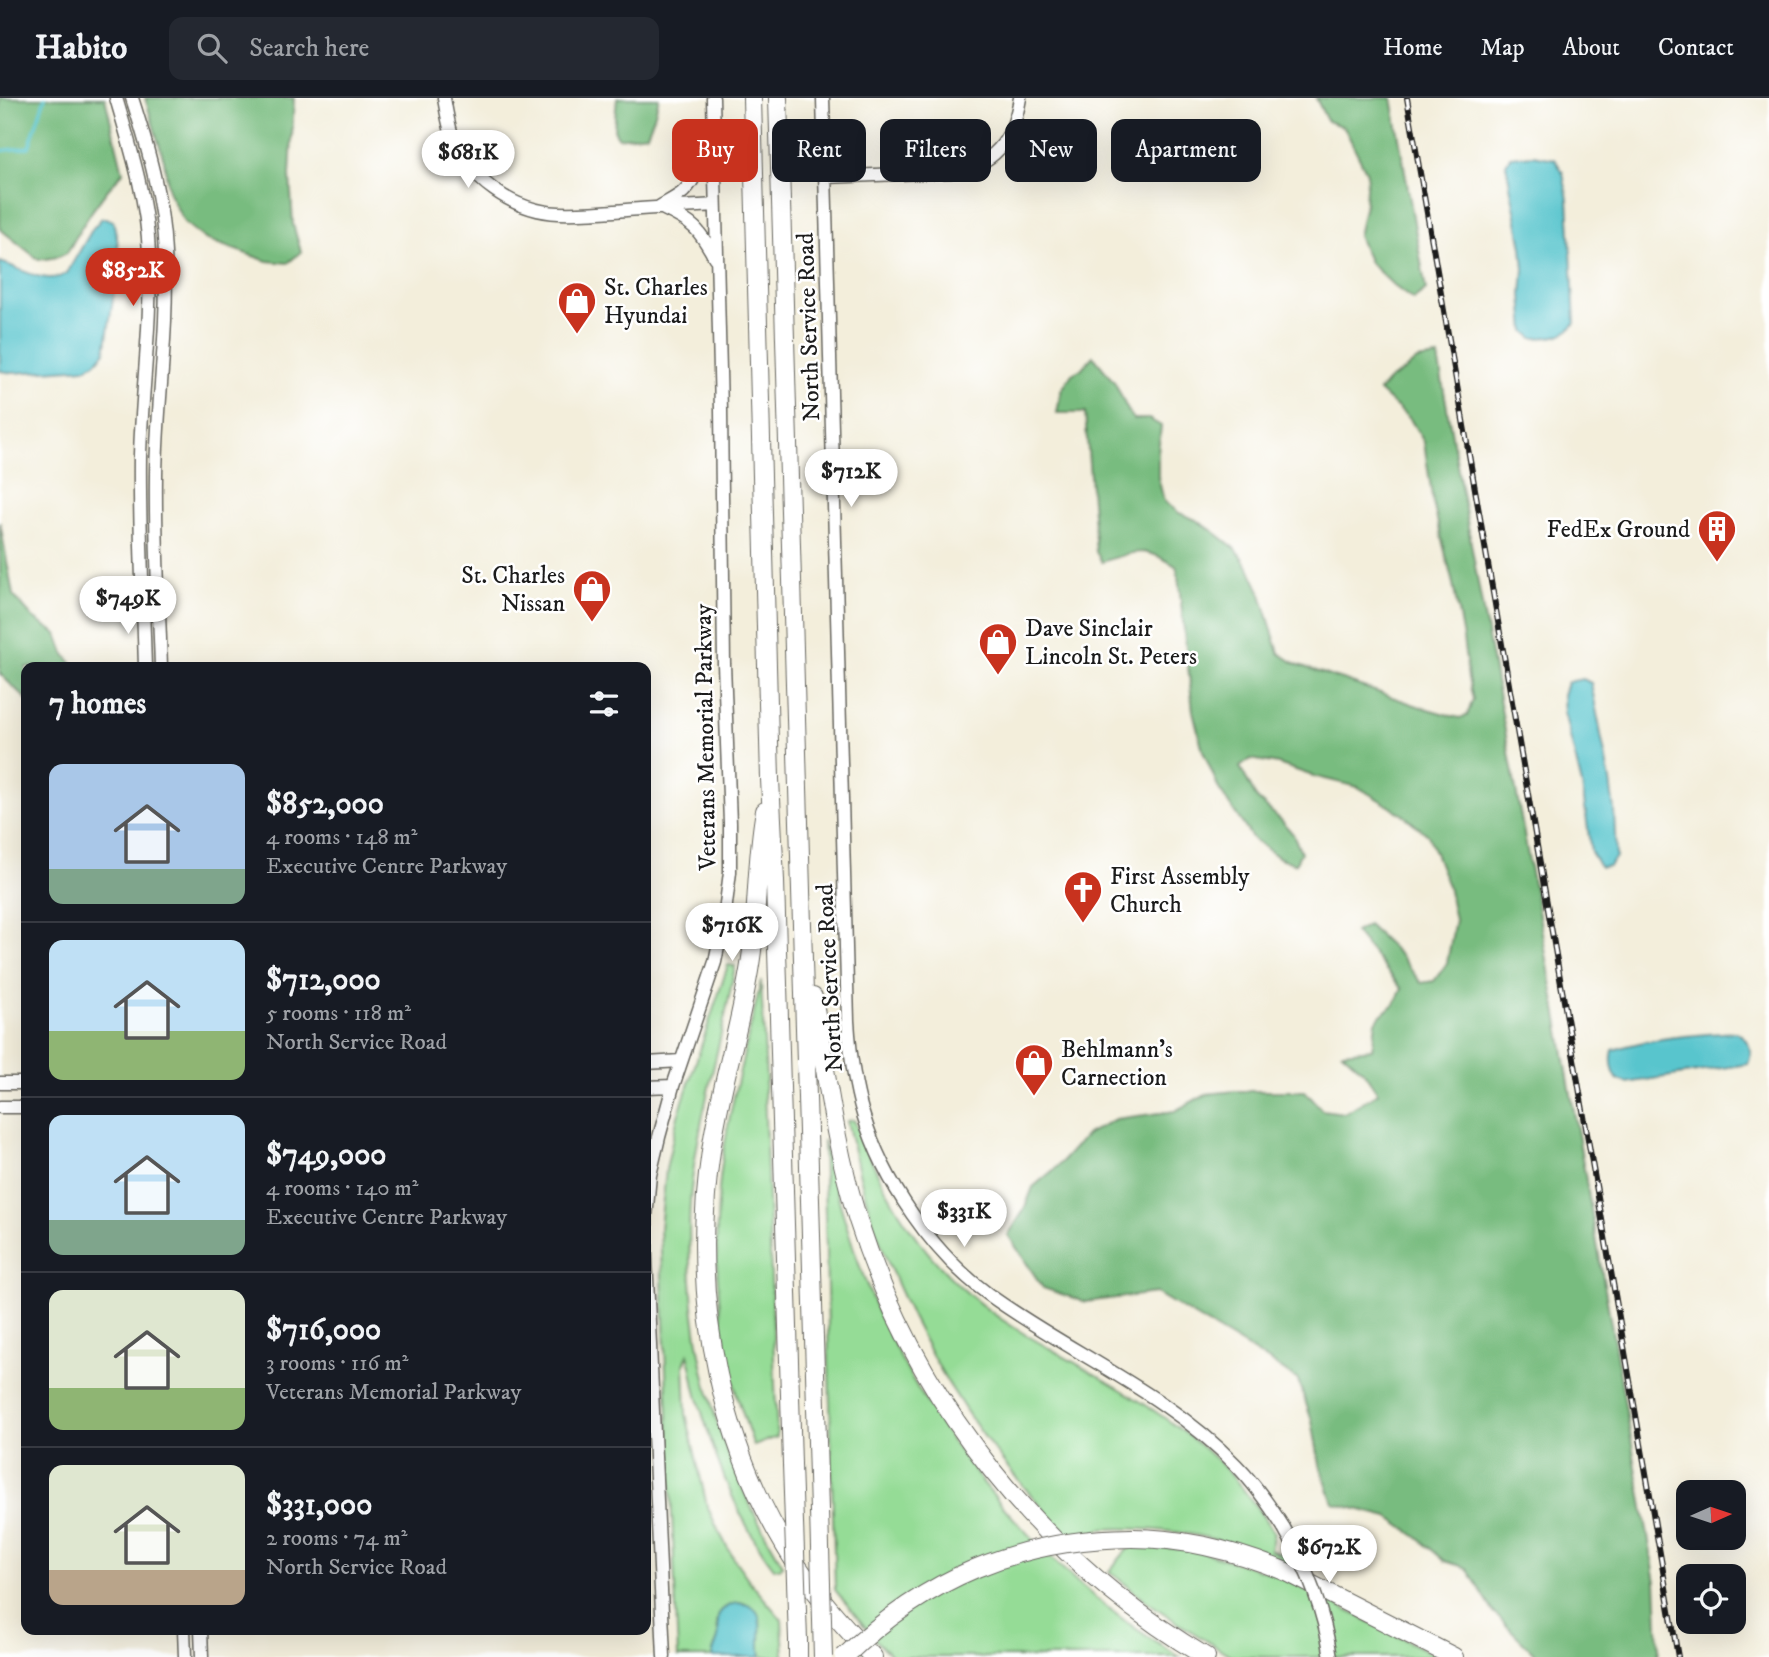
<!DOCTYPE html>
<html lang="en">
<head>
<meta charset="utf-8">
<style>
  body { margin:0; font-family:"IM FELL DW Pica",serif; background:#242831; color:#f1f3f6; height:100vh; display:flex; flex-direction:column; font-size:26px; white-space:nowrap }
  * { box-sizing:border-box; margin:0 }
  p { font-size:23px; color:#9ea1a6 }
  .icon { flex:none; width:38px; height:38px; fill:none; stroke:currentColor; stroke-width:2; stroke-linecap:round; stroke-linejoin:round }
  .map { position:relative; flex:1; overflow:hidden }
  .sheet { position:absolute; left:21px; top:564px; width:630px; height:973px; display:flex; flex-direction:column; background:#171b24; border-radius:14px; box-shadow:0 7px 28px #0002 }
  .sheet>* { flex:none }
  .guide { position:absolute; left:672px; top:21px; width:665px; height:63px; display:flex; gap:14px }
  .needle { width:46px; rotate:87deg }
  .fabs { position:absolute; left:1676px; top:1382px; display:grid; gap:14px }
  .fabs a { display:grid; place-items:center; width:70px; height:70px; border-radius:14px; background:#171b24; box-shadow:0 7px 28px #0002; font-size:35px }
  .price { position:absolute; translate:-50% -60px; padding:0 16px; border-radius:24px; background:#fff; color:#222; font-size:23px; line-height:46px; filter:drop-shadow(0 2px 4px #0008) }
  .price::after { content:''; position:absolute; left:50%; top:42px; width:21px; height:16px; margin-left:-10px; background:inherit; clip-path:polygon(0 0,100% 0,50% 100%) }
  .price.active { background:#c8321e; color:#fff }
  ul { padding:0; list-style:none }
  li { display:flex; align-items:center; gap:21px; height:175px; padding:0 28px }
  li+li { border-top:2px solid #363941 }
  li span { display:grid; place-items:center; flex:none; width:196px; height:140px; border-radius:14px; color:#555 }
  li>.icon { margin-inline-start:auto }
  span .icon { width:84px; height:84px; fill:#fffc; stroke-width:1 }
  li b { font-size:30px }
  h2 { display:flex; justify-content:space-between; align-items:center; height:84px; padding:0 28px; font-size:30px }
  .chip { padding:0 24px; border-radius:14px; background:#171b24; box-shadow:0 7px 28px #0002; font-size:24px; line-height:63px }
  .chip.active { background:#c8321e; color:#fff }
  header { display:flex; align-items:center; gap:42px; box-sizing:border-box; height:98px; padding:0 35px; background:#171b24; border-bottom:2px solid #363941 }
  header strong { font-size:33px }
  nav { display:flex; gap:38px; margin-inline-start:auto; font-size:24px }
  .search { width:490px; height:63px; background:#242831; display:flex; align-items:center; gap:18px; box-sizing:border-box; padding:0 24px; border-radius:14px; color:#9ea1a6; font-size:26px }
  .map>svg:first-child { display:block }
</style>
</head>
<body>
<header>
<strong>Habito</strong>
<div class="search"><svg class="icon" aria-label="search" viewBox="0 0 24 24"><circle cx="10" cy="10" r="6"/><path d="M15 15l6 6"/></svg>Search here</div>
<nav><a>Home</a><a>Map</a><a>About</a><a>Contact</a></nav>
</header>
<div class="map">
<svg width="1769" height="1559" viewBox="0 0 1769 1559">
  <rect width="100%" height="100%" fill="#fff"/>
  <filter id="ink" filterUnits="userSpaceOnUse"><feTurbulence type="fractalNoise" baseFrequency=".0143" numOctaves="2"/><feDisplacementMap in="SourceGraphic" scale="14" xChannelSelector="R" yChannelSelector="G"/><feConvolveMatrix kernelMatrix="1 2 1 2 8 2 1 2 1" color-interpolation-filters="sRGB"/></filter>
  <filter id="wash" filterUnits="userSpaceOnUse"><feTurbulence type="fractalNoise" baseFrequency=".00686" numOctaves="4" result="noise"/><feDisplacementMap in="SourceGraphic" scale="28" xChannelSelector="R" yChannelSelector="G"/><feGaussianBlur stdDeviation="1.57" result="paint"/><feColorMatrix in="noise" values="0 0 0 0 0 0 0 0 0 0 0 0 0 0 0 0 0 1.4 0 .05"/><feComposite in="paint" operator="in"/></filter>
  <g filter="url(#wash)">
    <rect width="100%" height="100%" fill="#f3eedb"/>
    <path fill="#95dc96" stroke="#587c59" stroke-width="2" d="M728 867 735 868C722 943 699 1016 691 1092 688 1122 689 1152 691 1182 697 1287 729 1378 783 1467L780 1471 774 1470C736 1421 712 1353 696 1293 693 1281 692 1268 688 1256L684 1267 686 1316 707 1408 718 1432 734 1461 751 1485 782 1522 784 1559H761C758 1546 761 1533 760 1520L744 1505C731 1505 719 1509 717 1524 717 1530 719 1536 718 1542 717 1548 713 1553 712 1559H678L660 1130 666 1071 677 1021Z
      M761 883 766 981 764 992 777 1339 754 1348C743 1318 733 1288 727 1256 716 1199 714 1139 720 1081 727 1014 747 949 761 883Z
      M854 1022C881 1090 914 1150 971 1198 1003 1226 1042 1246 1079 1267 1127 1294 1178 1325 1219 1364 1240 1385 1258 1410 1274 1435L1270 1452 1294 1461 1293 1467C1274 1461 1255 1452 1236 1447 1192 1434 1146 1429 1100 1431L1082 1450C991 1363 922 1260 879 1141 865 1103 856 1063 847 1023Z
      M823 1042C838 1101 854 1159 878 1215 884 1228 891 1240 897 1253 959 1372 1063 1491 1180 1559H893L878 1545 835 1492Z
      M1131 1447 1195 1452 1277 1477 1439 1559H1233L1181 1527 1145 1502 1109 1473Z"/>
    <path fill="#78bc7f" stroke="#4a6c4e" stroke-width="2" d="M0 0H105L123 74C101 98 82 126 67 155L58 159 39 162 0 131Z
      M145 0H294L290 78 293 126 301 154 288 165 267 163 205 141 184 124 169 95 164 62Z
      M617 0H659L654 19 647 36 618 40 614 31Z
      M1316 0H1392L1426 192 1413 202 1394 188 1370 165 1358 138 1365 106 1367 75 1344 29 1327 23Z
      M1093 258 1115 285 1128 313 1134 321H1149L1161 328 1158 354V379L1164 403 1179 415 1196 422 1213 433 1236 451 1250 472 1260 493 1279 555 1296 566 1421 609 1459 620 1467 618 1473 601 1468 580 1463 540 1453 486 1433 405 1424 344 1410 321 1379 293 1389 282 1405 272 1417 262 1438 259 1480 496 1557 916 1656 1484 1659 1550 1658 1559H1538L1494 1515 1467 1470 1445 1463 1417 1439 1388 1419 1333 1405 1320 1367 1312 1323 1298 1282 1276 1267 1156 1195 1085 1204 1043 1190 1008 1137 1024 1112 1033 1089 1058 1068 1087 1036 1115 1021 1175 1013 1206 996 1236 993H1305L1322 1012 1344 1015 1378 995 1363 973 1342 954 1372 951 1376 924 1380 918 1395 905 1402 891 1355 834 1368 827 1400 857 1421 885 1434 883 1447 865 1455 822 1448 788 1428 737 1402 716 1358 689 1313 678 1278 666 1251 661 1240 669 1257 701 1281 722 1293 736 1301 754 1295 766 1280 760 1253 741 1219 691 1203 653 1193 613 1177 469C1144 447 1137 453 1102 464L1096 454 1085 315H1057L1061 293 1072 276 1081 271Z
      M0 424 13 497 33 520 57 536 64 555 75 569H26V601L0 576Z"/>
    <path fill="#58c5cd" stroke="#3a7074" stroke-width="2" d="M1533 57 1555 61 1563 75 1568 101 1575 225C1564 240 1551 239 1533 240L1525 233 1522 197 1524 171 1522 149 1506 66 1510 59Z
      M102 120H106L113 123 117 140 119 161 105 254 95 265 86 270 13 275 0 273V164C21 170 46 189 67 175L93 130Z
      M1583 581 1591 585 1610 683 1614 712 1616 759 1609 768 1600 769 1591 754 1582 687 1564 615 1563 597 1567 584Z
      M1736 934C1748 940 1754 953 1748 966L1627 985 1618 982C1612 973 1610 964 1613 952 1652 939 1695 937 1736 934Z
      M736 1505C772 1506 756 1537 761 1559H712C713 1551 715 1549 717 1543 724 1526 706 1515 736 1505Z"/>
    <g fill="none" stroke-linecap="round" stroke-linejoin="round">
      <path stroke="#58c5cd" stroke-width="3.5" d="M0 53 29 49 45 0"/>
    </g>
  </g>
  <g filter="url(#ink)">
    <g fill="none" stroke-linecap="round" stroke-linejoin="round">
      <g stroke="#67665f" stroke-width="15">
        <path id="secondary" d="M116 0C131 51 147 102 149 155 152 223 142 289 140 357 139 427 143 498 145 569
          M132 0C148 50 163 102 165 155 169 230 157 304 156 378 155 441 159 505 161 569
          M444 0C446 12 448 25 452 37 467 81 513 113 559 115 586 116 613 113 640 111 665 109 690 109 715 107
          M823 0 848 923C850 954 854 986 863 1016 883 1083 932 1155 988 1196 1069 1255 1166 1294 1236 1367 1255 1386 1270 1408 1284 1430
          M825 79 950 74C994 68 1013 43 1020 0
          M659 109C667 104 676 100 683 94 697 81 704 57 710 39
          M664 111C694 125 699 131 715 160
          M646 965 681 963
          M0 985H26
          M646 989 673 988
          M0 1009H26
          M184 1531 185 1559
          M201 1531 202 1559
          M664 1559 646 1158V1120L650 1077 659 1039 673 988 715 864 725 814 730 774V725L724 566 721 312 713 0"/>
      </g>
      <g stroke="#67665f" stroke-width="20">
        <path id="highway" d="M752 0 770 681 775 783 792 1366
          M778 0 819 1413
          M765 713C756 761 758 811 751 860 742 925 720 988 711 1053 689 1202 720 1358 807 1482 827 1510 850 1535 873 1559
          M813 899C826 973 835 1049 858 1122 916 1304 1041 1461 1206 1559
          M1132 1440C1186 1440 1239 1454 1289 1475L1454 1559
          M798 1542V1559"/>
      </g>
      <use href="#secondary" stroke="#fff" stroke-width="12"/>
      <use href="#highway" stroke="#fff" stroke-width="18"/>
      <g stroke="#1c1c1c" stroke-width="6">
        <path id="rail" d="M1407 0 1678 1559"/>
      </g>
      <use href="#rail" stroke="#fff" stroke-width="3.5" stroke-dasharray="10" stroke-linecap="butt"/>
      <g stroke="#67665f" stroke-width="15" stroke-linecap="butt">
        <path id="secondary-bridge" d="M1284 1430C1307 1470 1324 1513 1331 1559"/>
      </g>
      <g stroke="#67665f" stroke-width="20" stroke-linecap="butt">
        <path id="highway-bridge" d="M792 1366 798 1542
          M819 1413 823 1559
          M844 1559C926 1480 1018 1441 1132 1440"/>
      </g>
      <use href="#secondary-bridge" stroke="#fff" stroke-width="12"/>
      <use href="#highway-bridge" stroke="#fff" stroke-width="18"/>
    </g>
  </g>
  <defs>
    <g id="shop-pin" transform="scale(2.0125)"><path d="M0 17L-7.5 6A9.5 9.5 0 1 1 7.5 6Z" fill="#c8321e" stroke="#fff"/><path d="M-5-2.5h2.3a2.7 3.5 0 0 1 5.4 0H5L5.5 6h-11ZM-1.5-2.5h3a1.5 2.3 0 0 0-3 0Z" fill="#fff"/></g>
    <g id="building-pin" transform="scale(2.0125)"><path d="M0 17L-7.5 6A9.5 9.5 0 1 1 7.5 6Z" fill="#c8321e" stroke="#fff"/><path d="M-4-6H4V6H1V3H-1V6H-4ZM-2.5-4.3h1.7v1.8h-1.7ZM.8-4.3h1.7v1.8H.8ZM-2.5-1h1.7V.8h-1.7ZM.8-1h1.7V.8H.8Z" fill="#fff"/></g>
    <g id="church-pin" transform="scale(2.0125)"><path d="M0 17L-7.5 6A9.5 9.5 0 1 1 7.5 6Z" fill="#c8321e" stroke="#fff"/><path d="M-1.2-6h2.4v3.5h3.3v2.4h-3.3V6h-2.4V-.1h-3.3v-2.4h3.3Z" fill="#fff"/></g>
  </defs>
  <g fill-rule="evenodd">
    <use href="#shop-pin" x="577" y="203"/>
    <use href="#building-pin" x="1717" y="431"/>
    <use href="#shop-pin" x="592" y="491"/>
    <use href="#shop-pin" x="998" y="544"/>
    <use href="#church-pin" x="1083" y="792"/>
    <use href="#shop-pin" x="1034" y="965"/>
  </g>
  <g text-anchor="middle" stroke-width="5" stroke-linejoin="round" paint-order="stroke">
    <g font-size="24" fill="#1c1c1c" stroke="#fff" text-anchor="start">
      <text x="604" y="197">St. Charles<tspan x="604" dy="28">Hyundai</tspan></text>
      <text x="1690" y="439" text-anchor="end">FedEx Ground</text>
      <text x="565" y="485" text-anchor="end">St. Charles<tspan x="565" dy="28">Nissan</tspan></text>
      <text x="1025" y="538">Dave Sinclair<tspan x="1025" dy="28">Lincoln St. Peters</tspan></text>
      <text x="1110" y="786">First Assembly<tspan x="1110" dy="28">Church</tspan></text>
      <text x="1061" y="959">Behlmann's<tspan x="1061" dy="28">Carnection</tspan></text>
    </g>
    <g font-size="24" fill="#1c1c1c" stroke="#fff">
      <text transform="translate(808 229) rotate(-92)" y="8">North Service Road</text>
      <text transform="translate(705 639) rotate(-91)" y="8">Veterans Memorial Parkway</text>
      <text transform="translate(829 880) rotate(-93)" y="8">North Service Road</text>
    </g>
  </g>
</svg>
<div class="fabs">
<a><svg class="needle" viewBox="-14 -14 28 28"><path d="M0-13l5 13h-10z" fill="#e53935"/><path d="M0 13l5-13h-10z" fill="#9ea1a6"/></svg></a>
<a><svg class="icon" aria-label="locate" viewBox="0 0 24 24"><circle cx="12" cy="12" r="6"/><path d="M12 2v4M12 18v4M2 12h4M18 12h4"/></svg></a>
</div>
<b class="price" style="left:468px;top:92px">$681K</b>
<b class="price active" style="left:133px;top:210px">$852K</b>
<b class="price" style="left:851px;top:411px">$712K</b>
<b class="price" style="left:128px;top:538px">$749K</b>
<b class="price" style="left:732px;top:865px">$716K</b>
<b class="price" style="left:964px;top:1151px">$331K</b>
<b class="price" style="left:1329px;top:1487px">$672K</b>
<div class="guide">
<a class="chip active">Buy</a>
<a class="chip">Rent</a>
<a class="chip">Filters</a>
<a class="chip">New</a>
<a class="chip">Apartment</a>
</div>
<section class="sheet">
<h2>7 homes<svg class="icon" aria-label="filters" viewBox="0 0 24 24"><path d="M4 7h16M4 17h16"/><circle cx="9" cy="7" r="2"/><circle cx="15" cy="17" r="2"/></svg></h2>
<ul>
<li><span style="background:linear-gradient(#a9c7e8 75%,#7fa58c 0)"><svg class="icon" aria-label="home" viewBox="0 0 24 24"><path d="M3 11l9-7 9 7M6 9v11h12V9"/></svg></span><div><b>$852,000</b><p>4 rooms · 148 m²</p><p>Executive Centre Parkway</p></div></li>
<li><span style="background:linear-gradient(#bfe0f5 65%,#8fb573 0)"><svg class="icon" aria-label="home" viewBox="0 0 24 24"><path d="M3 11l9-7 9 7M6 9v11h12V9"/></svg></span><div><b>$712,000</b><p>5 rooms · 118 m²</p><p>North Service Road</p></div></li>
<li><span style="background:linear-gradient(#bfe0f5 75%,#7fa58c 0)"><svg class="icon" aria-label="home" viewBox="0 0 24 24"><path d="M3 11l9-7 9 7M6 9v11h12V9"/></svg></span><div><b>$749,000</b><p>4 rooms · 140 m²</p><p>Executive Centre Parkway</p></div></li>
<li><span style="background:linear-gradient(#dfe7d0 70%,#8fb573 0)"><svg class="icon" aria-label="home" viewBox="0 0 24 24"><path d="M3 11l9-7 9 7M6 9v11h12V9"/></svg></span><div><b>$716,000</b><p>3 rooms · 116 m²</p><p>Veterans Memorial Parkway</p></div></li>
<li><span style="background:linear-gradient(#dfe7d0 75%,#b9a48a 0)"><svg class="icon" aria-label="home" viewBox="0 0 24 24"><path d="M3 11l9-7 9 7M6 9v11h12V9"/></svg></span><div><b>$331,000</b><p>2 rooms · 74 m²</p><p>North Service Road</p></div></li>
</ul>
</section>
</div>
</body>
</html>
